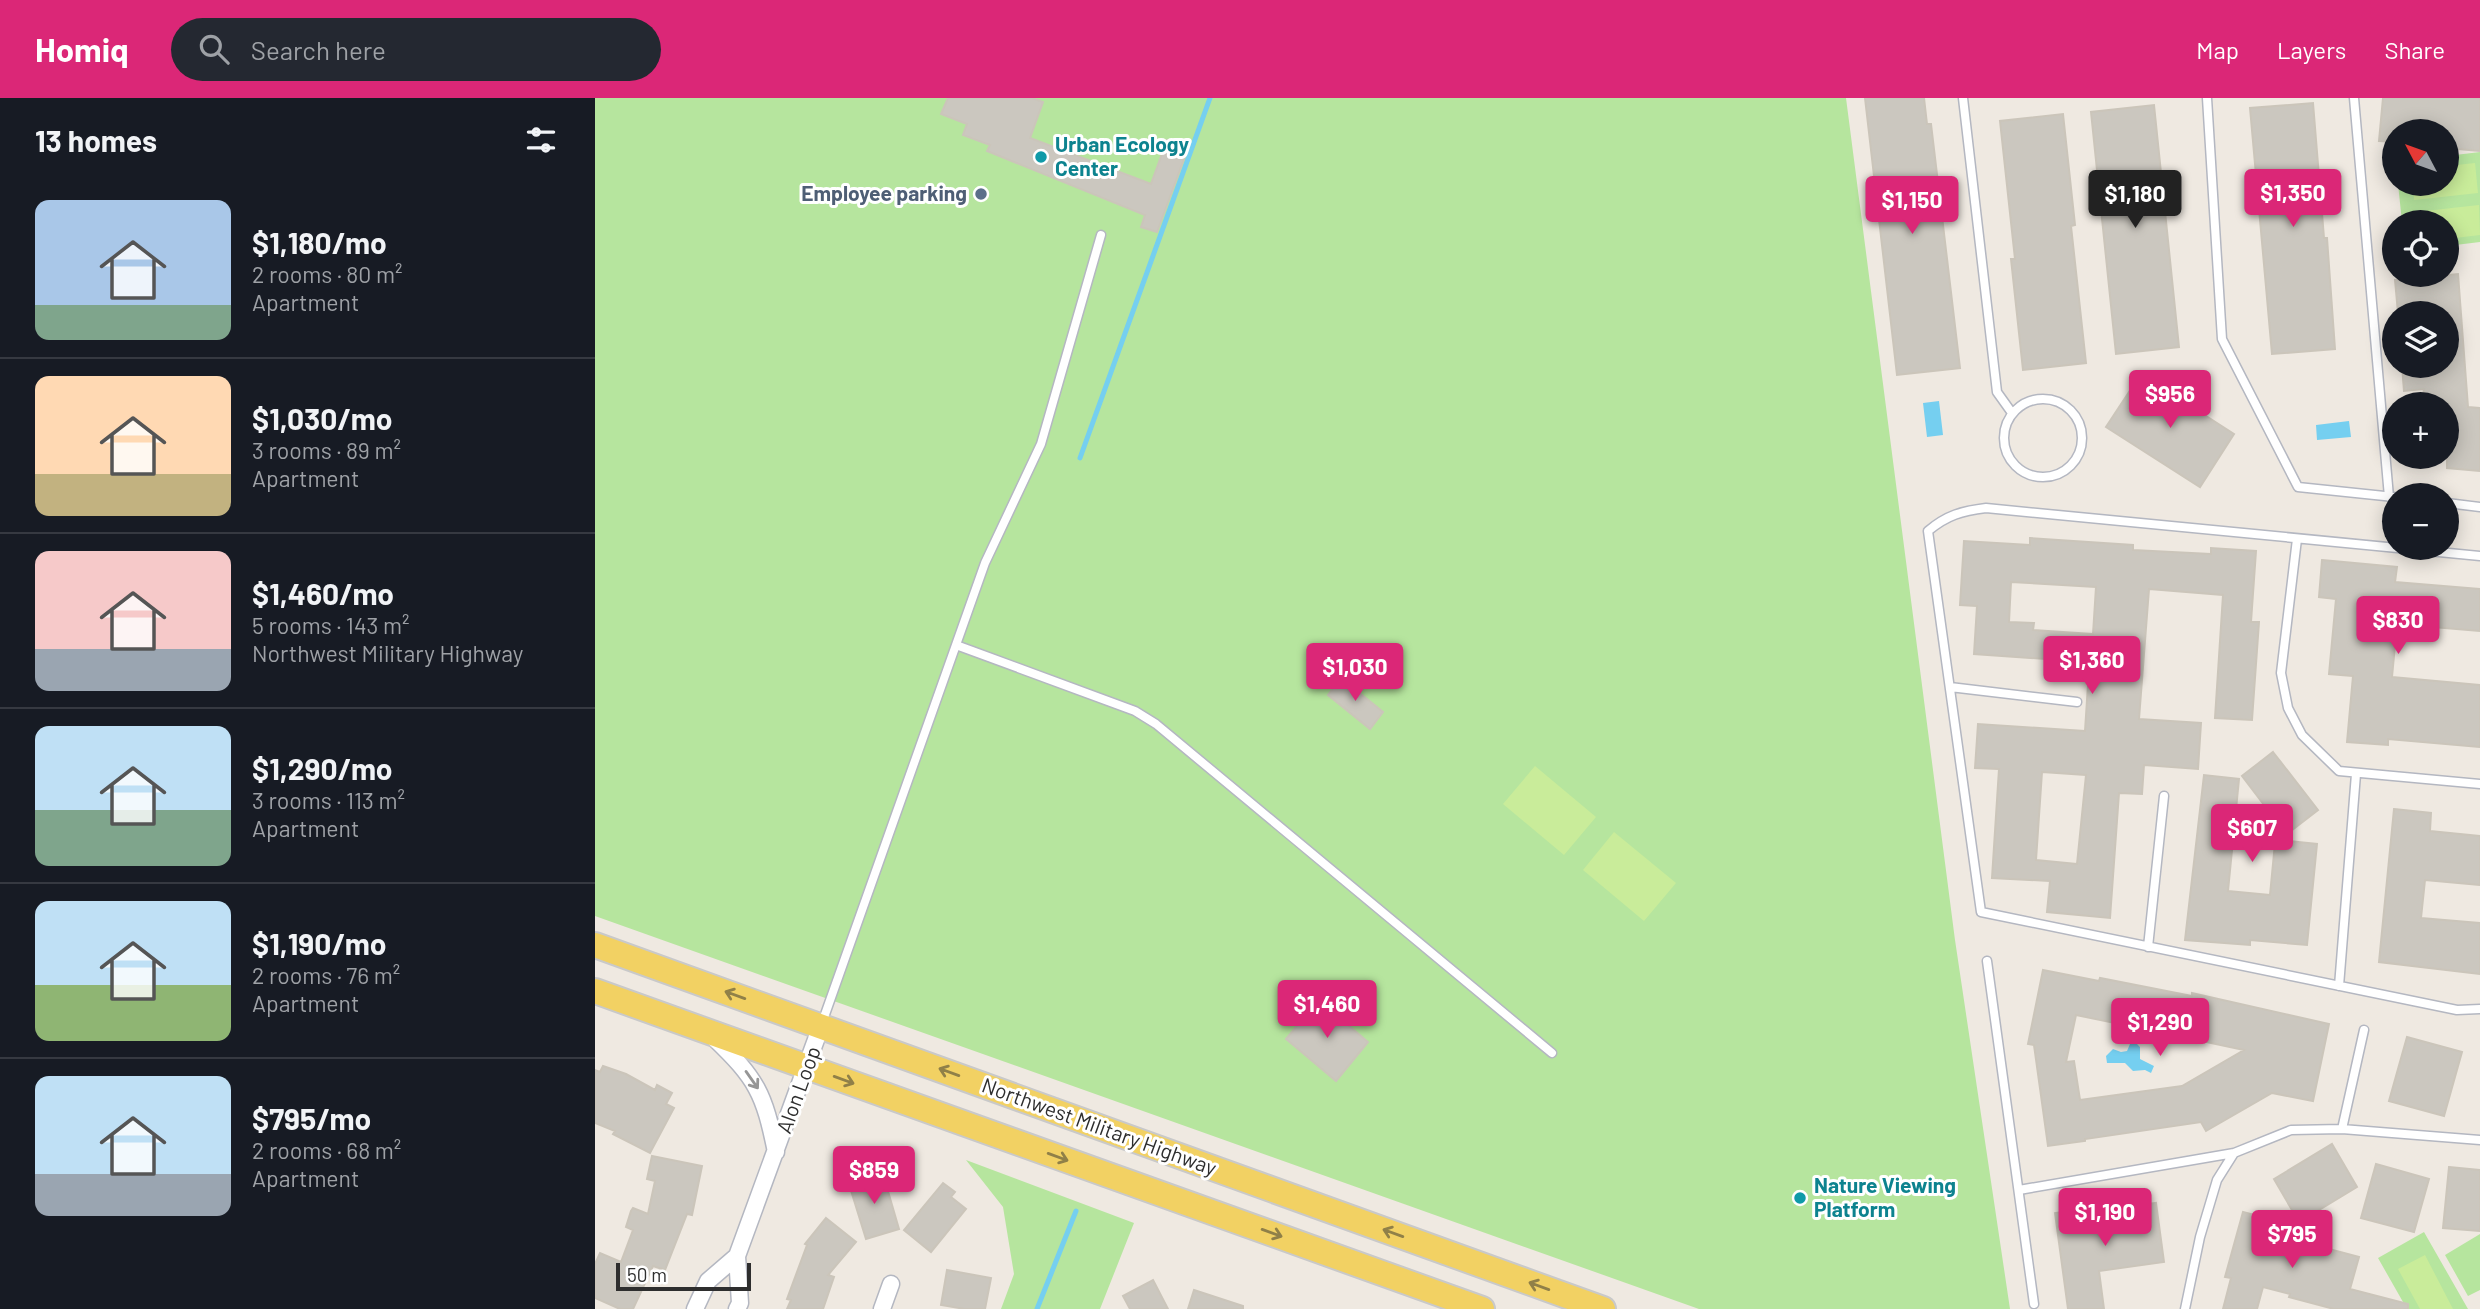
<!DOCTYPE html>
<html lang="en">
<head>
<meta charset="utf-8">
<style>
  body { margin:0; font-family:Barlow,sans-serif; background:#242831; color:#f1f3f6; height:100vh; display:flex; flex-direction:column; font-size:26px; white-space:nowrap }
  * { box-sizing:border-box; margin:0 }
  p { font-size:23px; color:#9ea1a6 }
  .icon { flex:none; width:38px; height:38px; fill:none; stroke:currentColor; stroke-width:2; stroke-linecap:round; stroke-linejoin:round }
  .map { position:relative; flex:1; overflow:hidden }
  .panel { display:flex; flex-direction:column; background:#171b24; width:595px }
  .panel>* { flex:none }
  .needle { width:46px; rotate:311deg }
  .tools { position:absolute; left:1787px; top:21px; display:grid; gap:14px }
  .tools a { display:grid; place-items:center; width:77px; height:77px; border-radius:50%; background:#171b24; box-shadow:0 4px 18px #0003; font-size:35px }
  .scale { position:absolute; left:21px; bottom:18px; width:135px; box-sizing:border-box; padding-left:7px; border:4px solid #2e2e2e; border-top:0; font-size:19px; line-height:24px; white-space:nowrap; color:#2e2e2e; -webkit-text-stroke:5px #fff; paint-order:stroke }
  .price { position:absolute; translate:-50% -60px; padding:0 16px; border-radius:7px; background:#db2777; color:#fff; font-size:23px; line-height:46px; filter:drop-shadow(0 2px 4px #0008) }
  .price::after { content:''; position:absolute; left:50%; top:42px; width:21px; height:16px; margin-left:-10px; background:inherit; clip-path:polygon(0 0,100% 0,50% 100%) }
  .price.on { background:#222; color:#fff }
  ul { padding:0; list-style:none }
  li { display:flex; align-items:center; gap:21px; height:175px; padding:0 35px }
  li+li { border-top:2px solid #363941 }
  li span { display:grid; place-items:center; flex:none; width:196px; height:140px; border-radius:14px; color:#555 }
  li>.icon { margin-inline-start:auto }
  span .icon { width:84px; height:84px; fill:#fffc; stroke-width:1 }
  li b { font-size:30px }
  h2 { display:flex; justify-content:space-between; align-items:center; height:84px; padding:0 35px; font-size:30px }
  header { display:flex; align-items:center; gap:42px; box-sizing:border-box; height:98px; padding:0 35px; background:#db2777; color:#fff }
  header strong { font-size:33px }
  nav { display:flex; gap:38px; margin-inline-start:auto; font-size:24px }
  .search { width:490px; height:63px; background:#242831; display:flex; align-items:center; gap:18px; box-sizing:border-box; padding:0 24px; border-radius:38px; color:#9ea1a6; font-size:26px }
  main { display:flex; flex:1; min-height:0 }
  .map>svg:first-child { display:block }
</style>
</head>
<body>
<header>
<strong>Homiq</strong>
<div class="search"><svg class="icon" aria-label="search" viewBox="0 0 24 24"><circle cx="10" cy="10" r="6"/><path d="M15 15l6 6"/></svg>Search here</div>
<nav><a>Map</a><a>Layers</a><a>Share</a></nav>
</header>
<main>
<section class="panel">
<h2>13 homes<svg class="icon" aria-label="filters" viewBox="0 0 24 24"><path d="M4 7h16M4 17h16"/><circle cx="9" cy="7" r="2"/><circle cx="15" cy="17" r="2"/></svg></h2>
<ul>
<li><span style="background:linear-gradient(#a9c7e8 75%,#7fa58c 0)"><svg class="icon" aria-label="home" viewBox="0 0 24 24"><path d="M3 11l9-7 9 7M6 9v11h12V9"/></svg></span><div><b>$1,180/mo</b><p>2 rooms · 80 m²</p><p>Apartment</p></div></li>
<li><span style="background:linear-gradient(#ffd9b3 70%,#c2b280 0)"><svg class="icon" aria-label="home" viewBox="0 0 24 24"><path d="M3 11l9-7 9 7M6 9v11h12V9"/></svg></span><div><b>$1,030/mo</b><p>3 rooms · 89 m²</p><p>Apartment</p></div></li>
<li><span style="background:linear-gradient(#f6c9c9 70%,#9aa5b1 0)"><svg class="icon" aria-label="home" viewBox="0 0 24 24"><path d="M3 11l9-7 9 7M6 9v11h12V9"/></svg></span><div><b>$1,460/mo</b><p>5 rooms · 143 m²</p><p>Northwest Military Highway</p></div></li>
<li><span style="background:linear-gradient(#bfe0f5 60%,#7fa58c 0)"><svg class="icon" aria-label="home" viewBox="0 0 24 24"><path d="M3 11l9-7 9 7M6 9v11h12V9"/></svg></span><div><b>$1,290/mo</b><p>3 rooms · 113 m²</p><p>Apartment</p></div></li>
<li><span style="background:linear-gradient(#bfe0f5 60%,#8fb573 0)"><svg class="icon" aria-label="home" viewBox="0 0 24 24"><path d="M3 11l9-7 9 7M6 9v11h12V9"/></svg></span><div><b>$1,190/mo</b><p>2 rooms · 76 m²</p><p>Apartment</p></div></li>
<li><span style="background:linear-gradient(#bfe0f5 70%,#9aa5b1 0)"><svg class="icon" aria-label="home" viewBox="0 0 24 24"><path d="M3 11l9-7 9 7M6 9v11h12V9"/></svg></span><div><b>$795/mo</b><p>2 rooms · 68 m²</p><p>Apartment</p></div></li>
</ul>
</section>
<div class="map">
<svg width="1885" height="1211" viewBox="0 0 1885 1211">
  <rect width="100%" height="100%" fill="#efe9e1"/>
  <path fill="#b6e59e" d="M0 0H1251L1360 842 1415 1211H1104L0 818Z
    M1885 54V144L1852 148V124H1807L1803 86H1852V58Z
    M371 1062 539 1125 505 1211H406L419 1176 408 1109Z
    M1829 1134 1873 1211H1812L1783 1160Z
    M1885 1136V1192L1873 1198 1850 1157Z"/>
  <path fill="#c9ec9a" d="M1880 65 1883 95 1819 102 1818 86H1852V68Z
    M1884 107 1885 137 1852 141V124H1822L1821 114Z
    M940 668 1001 719 969 757 908 706Z
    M1019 734 1081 785 1049 823 988 772Z
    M1830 1157 1858 1211H1825L1803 1171Z"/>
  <path fill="#75cff0" d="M1344 303 1348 337 1332 339 1328 305Z
    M1754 323 1756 339 1722 342 1721 327Z
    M1535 946H1542L1545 949V961L1559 968 1556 975 1550 972 1538 973 1530 965H1512L1511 958 1518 951 1526 954 1532 953Z"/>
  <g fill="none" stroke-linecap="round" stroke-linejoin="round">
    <path stroke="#75cff0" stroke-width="5" d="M485 360 615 0
      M442 1211 481 1113"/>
  </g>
  <path fill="#cbc7bf" stroke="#cbc5ba" stroke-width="2" fill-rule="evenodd" d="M353 0H437L448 4 435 40 556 86 572 42 593 50 562 134 546 129 550 117 392 53 395 47 368 37 372 26 346 16Z
    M1270 0H1329L1332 26H1336L1365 270 1302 277Z
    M1788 0H1885V53L1852 50V33H1799V44L1784 43Z
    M1718 5 1729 140H1732L1740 251 1677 256 1655 10Z
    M1559 7 1584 249 1521 256 1496 14Z
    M1468 16 1480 127 1476 128 1491 265 1428 272 1416 161H1420L1405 23Z
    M1863 176 1873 309 1885 310V373L1852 370V306H1827L1829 291 1809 293 1807 268H1852V215H1803L1800 182Z
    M1546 276 1639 336 1605 389 1511 329Z
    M1435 440 1538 447V452L1616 456V450L1661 453 1656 524H1664L1657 622 1620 620 1628 497 1554 491 1544 621 1606 625 1603 671 1549 667 1547 696 1524 695 1515 820 1452 814 1455 783 1397 780 1404 671 1380 670 1383 626 1490 633 1494 571 1465 569V562L1379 556 1382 508 1365 507 1369 443 1435 447ZM1416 484 1501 489 1498 536 1438 532 1439 525 1414 524ZM1447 674 1491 677 1482 766 1441 762Z
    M1727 462 1802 469 1800 484 1885 491V533L1802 526 1797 579 1885 587V649L1793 641V647L1752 644 1758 578 1734 576 1741 501 1724 499Z
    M746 580 788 614 775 631 733 597Z
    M1678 654 1723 712 1684 742 1722 746 1712 847 1655 842V847L1590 842 1609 677 1644 681 1633 793 1675 797 1682 724 1647 678Z
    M1799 711 1836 715 1835 733 1885 738V787L1830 782 1826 820 1885 825V876L1784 864Z
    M1448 872 1504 883 1505 880 1597 898V895L1734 926 1718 1003 1677 995 1611 1033 1606 1024 1490 1041V1043L1453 1048 1439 947 1433 946ZM1481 917 1588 939 1649 952 1587 988 1485 1002 1479 963 1471 964Z
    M724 902 773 944 741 983 691 941Z
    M1812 939 1867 954 1849 1018 1794 1003Z
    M8 968 31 976 60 992 62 987 77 995 71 1006 79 1010 55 1055 18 1036 20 1033 0 1025V972L5 974Z
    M1737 1046 1762 1089 1704 1124 1679 1081Z
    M57 1058 107 1068 97 1117 92 1116 70 1172 58 1168 38 1211H25L0 1200V1166L5 1155 26 1164 38 1132 31 1129 36 1113 38 1110 53 1116 60 1083 52 1081Z
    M1781 1066 1834 1081 1819 1134 1766 1120Z
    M1854 1069 1885 1072V1133L1848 1130Z
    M288 1076 304 1131 271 1141 254 1086Z
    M348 1085 360 1094 356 1099 371 1111 336 1154 309 1132Z
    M1561 1105 1569 1164 1504 1173 1509 1211H1473L1460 1115 1495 1110 1496 1114Z
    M1648 1114 1698 1127 1682 1137 1764 1159 1755 1191 1813 1206V1211H1739L1694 1199 1695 1196 1668 1189 1662 1211H1628L1636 1180 1630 1179Z
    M231 1120 261 1144 233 1177 239 1179 228 1211H192L196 1202 192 1201 212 1147 210 1146Z
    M352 1172 396 1180 390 1211H370L346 1207Z
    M558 1182 573 1211H535L528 1198Z
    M599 1192 648 1208V1211H593Z"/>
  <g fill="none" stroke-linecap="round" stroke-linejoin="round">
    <g stroke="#b4b7c1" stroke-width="11">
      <path id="lane" d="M1368 0 1402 294 1417 315
        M1612 0 1627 241 1703 389 1799 399
        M1759 0 1794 399
        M1409 340a39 39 0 1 1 78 0a39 39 0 1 1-78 0Z
        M1852 405 1885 409
        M1702 441 1686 575 1693 610 1707 637 1744 673 1885 686
        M1885 458 1391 410C1367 413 1352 417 1333 433L1386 814 1862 912 1885 911
        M361 547 540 613 561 626 957 955
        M1355 589 1482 604
        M1553 849 1569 698
        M1392 863 1439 1206
        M1744 888 1761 676
        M227 925 390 465 446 346 506 137
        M1747 1031 1769 932
        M1424 1092 1639 1055
        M1590 1211 1605 1139 1622 1082 1639 1055 1696 1032 1747 1031 1885 1042"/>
    </g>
    <g stroke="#b4b7c1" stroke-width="19">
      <path id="street" d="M118 939C162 981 169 995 181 1054
        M100 1211 113 1183 142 1158
        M142 1211 145 1205 142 1158 226 928
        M287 1211 296 1186"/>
    </g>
    <g stroke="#c9c9c9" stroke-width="28">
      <path id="primary" d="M0 847 1008 1211
        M0 893 887 1211"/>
    </g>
    <use href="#lane" stroke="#fff" stroke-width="8"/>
    <use href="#street" stroke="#fff" stroke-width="16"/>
    <use href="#primary" stroke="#f2d163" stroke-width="24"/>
  </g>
  <defs><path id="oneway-shaft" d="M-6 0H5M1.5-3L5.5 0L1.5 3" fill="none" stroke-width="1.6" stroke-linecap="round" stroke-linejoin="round" transform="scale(1.75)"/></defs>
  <g stroke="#908048">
    <use href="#oneway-shaft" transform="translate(140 897) rotate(-160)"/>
    <use href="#oneway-shaft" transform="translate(354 974) rotate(-160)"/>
    <use href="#oneway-shaft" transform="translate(249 982) rotate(20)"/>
    <use href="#oneway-shaft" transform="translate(463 1059) rotate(20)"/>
    <use href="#oneway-shaft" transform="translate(677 1135) rotate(20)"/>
    <use href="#oneway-shaft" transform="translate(798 1135) rotate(-160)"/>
    <use href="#oneway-shaft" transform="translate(944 1188) rotate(-160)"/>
  </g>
  <use stroke="#969696" href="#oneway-shaft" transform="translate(157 982) rotate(55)"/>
  <g fill="#0f9aa8" stroke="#fff" stroke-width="2.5">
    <circle cx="446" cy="59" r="7"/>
    <circle cx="1205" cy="1100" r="7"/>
  </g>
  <circle fill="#5c6f8a" stroke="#fff" stroke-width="2.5" cx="386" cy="96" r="7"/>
  <g text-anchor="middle" stroke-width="6" stroke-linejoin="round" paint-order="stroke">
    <g font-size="21" font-weight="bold" fill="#0d838f" stroke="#fff" text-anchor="start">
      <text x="460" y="54">Urban Ecology<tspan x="460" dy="24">Center</tspan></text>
      <text x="1219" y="1095">Nature Viewing<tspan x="1219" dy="24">Platform</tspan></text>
    </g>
    <g font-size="21" font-weight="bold" fill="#4e5e75" stroke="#fff" text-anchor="end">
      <text x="372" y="103">Employee parking</text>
    </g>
    <g font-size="21" fill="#2e2e2e" stroke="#fff">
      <text transform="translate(204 992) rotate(-70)" y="7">Alon Loop</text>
      <text transform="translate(504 1029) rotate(20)" y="7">Northwest Military Highway</text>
    </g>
  </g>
</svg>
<div class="tools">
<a><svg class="needle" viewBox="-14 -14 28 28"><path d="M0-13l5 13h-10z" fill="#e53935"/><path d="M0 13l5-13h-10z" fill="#9ea1a6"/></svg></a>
<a><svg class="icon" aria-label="locate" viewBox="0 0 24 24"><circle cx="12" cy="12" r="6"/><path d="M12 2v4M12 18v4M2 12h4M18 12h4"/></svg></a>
<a><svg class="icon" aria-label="layers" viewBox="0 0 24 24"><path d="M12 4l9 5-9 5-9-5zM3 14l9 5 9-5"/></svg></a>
<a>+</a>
<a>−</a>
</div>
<div class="scale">50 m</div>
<b class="price" style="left:1698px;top:131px">$1,350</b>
<b class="price on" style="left:1540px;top:132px">$1,180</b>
<b class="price" style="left:1317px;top:138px">$1,150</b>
<b class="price" style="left:1575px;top:332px">$956</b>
<b class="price" style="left:1803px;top:558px">$830</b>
<b class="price" style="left:1497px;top:598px">$1,360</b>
<b class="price" style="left:760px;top:605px">$1,030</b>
<b class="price" style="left:1657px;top:766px">$607</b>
<b class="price" style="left:732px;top:942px">$1,460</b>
<b class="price" style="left:1565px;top:960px">$1,290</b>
<b class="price" style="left:279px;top:1108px">$859</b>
<b class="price" style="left:1510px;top:1150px">$1,190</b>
<b class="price" style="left:1697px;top:1172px">$795</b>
</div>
</main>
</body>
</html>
